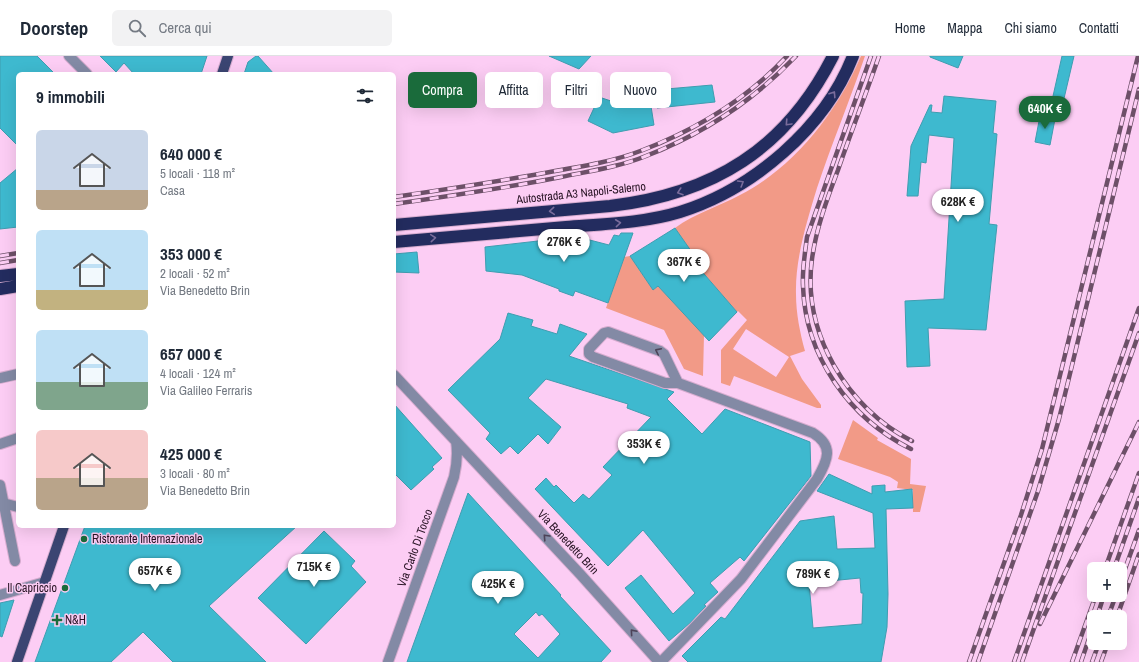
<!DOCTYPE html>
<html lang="it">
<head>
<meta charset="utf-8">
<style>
  body { margin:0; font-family:"Archivo Narrow",sans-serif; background:#f2f2f3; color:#1f2937; height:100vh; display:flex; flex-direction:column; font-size:15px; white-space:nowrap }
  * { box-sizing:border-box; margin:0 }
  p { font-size:13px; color:#747a83 }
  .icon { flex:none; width:22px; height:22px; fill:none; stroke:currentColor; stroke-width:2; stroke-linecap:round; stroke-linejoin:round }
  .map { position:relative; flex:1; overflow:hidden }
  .side { position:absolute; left:16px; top:16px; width:380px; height:456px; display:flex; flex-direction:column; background:#fff; border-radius:6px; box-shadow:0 4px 16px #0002 }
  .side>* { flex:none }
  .banner { position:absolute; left:408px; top:16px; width:380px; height:36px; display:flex; gap:8px }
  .fabs { position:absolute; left:1087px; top:506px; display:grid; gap:8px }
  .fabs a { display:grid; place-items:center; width:40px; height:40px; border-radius:6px; background:#fff; box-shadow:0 4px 16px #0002; font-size:20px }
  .price { position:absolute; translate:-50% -34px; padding:0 9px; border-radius:14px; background:#fff; color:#222; font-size:13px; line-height:26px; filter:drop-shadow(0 1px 2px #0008) }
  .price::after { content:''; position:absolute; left:50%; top:24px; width:12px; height:9px; margin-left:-6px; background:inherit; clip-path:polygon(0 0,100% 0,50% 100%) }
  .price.active { background:#1a6b3b; color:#fff }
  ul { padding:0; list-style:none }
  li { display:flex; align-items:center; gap:12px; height:100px; padding:0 20px }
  li span { display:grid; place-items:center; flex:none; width:112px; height:80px; border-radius:6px; color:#555 }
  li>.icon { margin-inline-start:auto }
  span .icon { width:48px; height:48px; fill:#fffc; stroke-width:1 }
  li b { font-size:17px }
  h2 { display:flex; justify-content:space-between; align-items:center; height:48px; padding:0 20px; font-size:17px }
  .tag { padding:0 14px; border-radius:6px; background:#fff; box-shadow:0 4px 16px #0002; font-size:14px; line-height:36px }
  .tag.active { background:#1a6b3b; color:#fff }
  header { display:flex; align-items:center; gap:24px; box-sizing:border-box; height:56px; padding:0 20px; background:#fff; border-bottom:1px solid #e0e1e3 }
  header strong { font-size:19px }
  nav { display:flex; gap:22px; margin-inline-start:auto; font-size:14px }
  .search { width:280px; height:36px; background:#f2f2f3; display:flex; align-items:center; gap:10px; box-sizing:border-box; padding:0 14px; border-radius:6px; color:#747a83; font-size:15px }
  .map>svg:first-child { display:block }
</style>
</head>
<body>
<header>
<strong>Doorstep</strong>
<div class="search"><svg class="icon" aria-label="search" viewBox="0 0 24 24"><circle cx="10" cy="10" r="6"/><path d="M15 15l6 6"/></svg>Cerca qui</div>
<nav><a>Home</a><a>Mappa</a><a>Chi siamo</a><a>Contatti</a></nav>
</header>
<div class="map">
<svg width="1139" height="606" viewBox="0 0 1139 606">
  <rect width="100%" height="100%" fill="#fccdf4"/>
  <path fill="#f29a87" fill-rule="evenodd" d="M861 0H865C850 44 832 87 817 132 807 165 795 203 796 238 796 257 800 277 805 295L790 300 802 323 821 349V352H817L734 320 730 330 721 327V294L747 264 738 255 737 256 692 204 695 202 675 172C695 157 718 151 740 139 795 111 837 56 861 0ZM746 273 789 301 776 321 733 293Z
    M630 200 653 234 658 230 704 279 703 320 684 313 664 274 606 252 624 201Z
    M853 364 878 382 877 384 911 403 910 428 926 430 920 456H913V434L897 432 898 426 890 421 838 403Z"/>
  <path fill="#3eb9cf" stroke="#3f9db0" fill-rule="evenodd" d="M0 0H37L55 18H18V90L0 72Z
    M100 0H207L201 18H134L124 7 116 16Z
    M256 0H258L274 18H244L248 6Z
    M549 0H591L579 13Z
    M930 0H963L958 12 930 1Z
    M1062 0H1074L1062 51 1051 49Z
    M712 29 715 46 657 52 655 34Z
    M944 40 996 45 993 77 997 78 989 168 997 169 986 274 928 272 930 310 907 311 905 245 944 243 954 82 929 79 926 107 921 106 918 140H907L911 90 930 49H932L931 56 942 57Z
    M599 41 620 48 650 44 654 69 613 77 588 65Z
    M1040 60 1055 63 1050 89 1035 86Z
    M18 112V171L0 173V127Z
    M675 172 696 202 692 204 737 256 709 285 658 230 653 234 630 200Z
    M621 177H633L608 247 575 235 573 240 559 235V233L522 219 486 215 485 191 538 185 539 184 582 182 609 189 614 179 619 180Z
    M417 196 419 217 394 216V198Z
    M508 257 533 264 531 270 557 278 560 268 587 278 569 300 674 336 667 343 702 378 725 353 810 386 811 420 744 505 740 501 710 527 718 536 704 549 706 550 690 567 669 585 625 532 641 519 673 558 695 537 643 474 608 510 535 433 546 422 554 431 556 429 574 447 583 438 589 443 612 419 603 411 651 361 627 352 628 348 546 323 528 342 561 371 548 388 538 378 518 398 510 390 501 398 486 383 490 377 448 334 500 283Z
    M394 348 442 402 432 411 434 413 411 434 394 417Z
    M829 418 872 438V430L885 429V436L912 433 913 452 886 453 888 538 887 571 881 606H688L682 600 721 561 725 563 800 465 834 460 837 493 875 492 873 457 817 435ZM860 522 861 537H863L862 568 813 572 809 527Z
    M468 437 561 539 560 540 611 595 601 606H407ZM536 556 539 560 542 558 560 578 538 602 514 578Z
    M85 470H297L209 550 266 606H173L143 576 111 606H35Z
    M324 475 355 505 351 510 366 526 306 588 258 542Z
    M14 544 2 581 0 580V547Z"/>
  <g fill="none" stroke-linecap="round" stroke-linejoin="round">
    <g stroke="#d6accf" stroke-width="12">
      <path id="minor" d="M69 0 87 18
        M394 319 580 518 659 606
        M0 322 18 318
        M0 388 18 382
        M0 429 15 505
        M3 447 18 451
        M0 539 45 526
        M388 606 454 421C457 408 458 398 456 385
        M661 606 741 523 817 423C828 404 834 390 813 377L678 327H665L593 301 589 298V293L604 277 608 276 660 295 664 298 678 327"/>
    </g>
    <g stroke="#d6accf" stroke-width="12">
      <path id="major" d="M222 18 228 0
        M17 606 64 470"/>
    </g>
    <g stroke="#d6accf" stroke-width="14">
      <path id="highway" d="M394 169 610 150C713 138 786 93 833 0
        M394 186C451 181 509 176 566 171 604 168 644 167 680 156 753 133 825 72 853 0
        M0 220 18 218
        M0 233 18 230"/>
    </g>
    <use href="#minor" stroke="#838aa5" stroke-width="10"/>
    <use href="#major" stroke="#3b4572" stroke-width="10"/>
    <use href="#highway" stroke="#232c5f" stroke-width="12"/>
    <g stroke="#6d5068" stroke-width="4.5">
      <path id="rail" d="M871 0 807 181C805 197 802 214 803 230 805 300 849 362 911 393
        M879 0C866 38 851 76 838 114 827 143 816 173 812 203 802 277 847 352 912 385
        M394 141C448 133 502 125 555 115 585 110 615 105 643 94 697 73 748 42 787 0
        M394 148C450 140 506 132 561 121 590 115 619 111 646 100 703 78 754 44 796 0
        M0 200 18 197
        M0 207 18 204
        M1105 513 1139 417
        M1114 513 1139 442
        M1120 527 1139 474
        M1097 561 1104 539
        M1108 561 1116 539
        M1117 561 1139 498
        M1040 568 1139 366
        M969 606 1021 459 1042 393 1138 0
        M978 606 1038 435 1059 363 1139 33
        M1014 606 1139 252
        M1022 606 1139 277
        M1072 606 1096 539
        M1081 606 1094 568
        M1092 606 1099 587
        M1101 606 1108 587"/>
    </g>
    <use href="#rail" stroke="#fccdf4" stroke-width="3" stroke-dasharray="9" stroke-linecap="butt"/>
  </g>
  <defs><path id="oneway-chevron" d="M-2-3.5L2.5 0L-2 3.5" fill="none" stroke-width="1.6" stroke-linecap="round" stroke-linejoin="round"/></defs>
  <g stroke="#7a6c9b">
    <use href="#oneway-chevron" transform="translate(833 38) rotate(-57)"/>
    <use href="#oneway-chevron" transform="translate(788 67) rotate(133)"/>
    <use href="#oneway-chevron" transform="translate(741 127) rotate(-31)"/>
    <use href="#oneway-chevron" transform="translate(680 136) rotate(161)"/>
    <use href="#oneway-chevron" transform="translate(552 155) rotate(175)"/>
    <use href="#oneway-chevron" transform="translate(618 167) rotate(-6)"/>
    <use href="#oneway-chevron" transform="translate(433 182) rotate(-5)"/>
  </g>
  <g stroke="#4d4358">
    <use href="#oneway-chevron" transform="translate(658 295) rotate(-154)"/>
    <use href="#oneway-chevron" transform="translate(546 481) rotate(-133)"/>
    <use href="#oneway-chevron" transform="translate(633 576) rotate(-131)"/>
  </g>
  <g fill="#1a6b3b" stroke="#fccdf4" stroke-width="1.5">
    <circle cx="84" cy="483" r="4"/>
    <circle cx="65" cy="532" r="4"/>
    <path d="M55 558h4v4h4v4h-4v4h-4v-4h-4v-4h4z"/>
  </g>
  <g text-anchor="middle" stroke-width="3" stroke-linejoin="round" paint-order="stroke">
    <g font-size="12" fill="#291425" stroke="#fccdf4">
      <text transform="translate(581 137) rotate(-6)" y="4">Autostrada A3 Napoli-Salerno</text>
      <text transform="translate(568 486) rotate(47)" y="4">Via Benedetto Brin</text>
      <text transform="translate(415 492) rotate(-70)" y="4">Via Carlo Di Tocco</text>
    </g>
    <g font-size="12" fill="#291425" stroke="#fccdf4" text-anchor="start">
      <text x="92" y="487">Ristorante Internazionale</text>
      <text x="57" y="536" text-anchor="end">Il Capriccio</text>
      <text x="65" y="568">N&amp;H</text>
    </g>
  </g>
</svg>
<div class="fabs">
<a>+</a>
<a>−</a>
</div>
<b class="price active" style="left:1045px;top:74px">640K €</b>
<b class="price" style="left:958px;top:167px">628K €</b>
<b class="price" style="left:564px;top:207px">276K €</b>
<b class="price" style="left:684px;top:227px">367K €</b>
<b class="price" style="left:644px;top:409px">353K €</b>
<b class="price" style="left:314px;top:532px">715K €</b>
<b class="price" style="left:155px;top:536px">657K €</b>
<b class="price" style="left:813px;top:539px">789K €</b>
<b class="price" style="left:498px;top:549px">425K €</b>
<div class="banner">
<a class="tag active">Compra</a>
<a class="tag">Affitta</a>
<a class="tag">Filtri</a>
<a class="tag">Nuovo</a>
</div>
<section class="side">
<h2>9 immobili<svg class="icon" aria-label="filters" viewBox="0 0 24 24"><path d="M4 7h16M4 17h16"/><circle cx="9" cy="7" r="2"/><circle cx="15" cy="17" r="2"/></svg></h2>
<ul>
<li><span style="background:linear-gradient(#c9d6e8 75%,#b9a48a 0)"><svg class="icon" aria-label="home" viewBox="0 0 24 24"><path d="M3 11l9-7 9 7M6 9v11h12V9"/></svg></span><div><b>640 000 €</b><p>5 locali · 118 m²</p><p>Casa</p></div></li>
<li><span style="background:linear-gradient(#bfe0f5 75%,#c2b280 0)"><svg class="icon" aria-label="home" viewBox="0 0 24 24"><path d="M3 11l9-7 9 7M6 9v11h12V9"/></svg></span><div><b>353 000 €</b><p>2 locali · 52 m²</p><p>Via Benedetto Brin</p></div></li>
<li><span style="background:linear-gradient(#bfe0f5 65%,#7fa58c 0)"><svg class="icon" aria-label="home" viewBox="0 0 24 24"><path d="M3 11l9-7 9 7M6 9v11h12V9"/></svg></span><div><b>657 000 €</b><p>4 locali · 124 m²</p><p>Via Galileo Ferraris</p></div></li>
<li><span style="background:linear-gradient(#f6c9c9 60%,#b9a48a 0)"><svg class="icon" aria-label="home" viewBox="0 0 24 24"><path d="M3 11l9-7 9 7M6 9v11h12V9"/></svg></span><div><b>425 000 €</b><p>3 locali · 80 m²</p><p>Via Benedetto Brin</p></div></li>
</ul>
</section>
</div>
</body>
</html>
